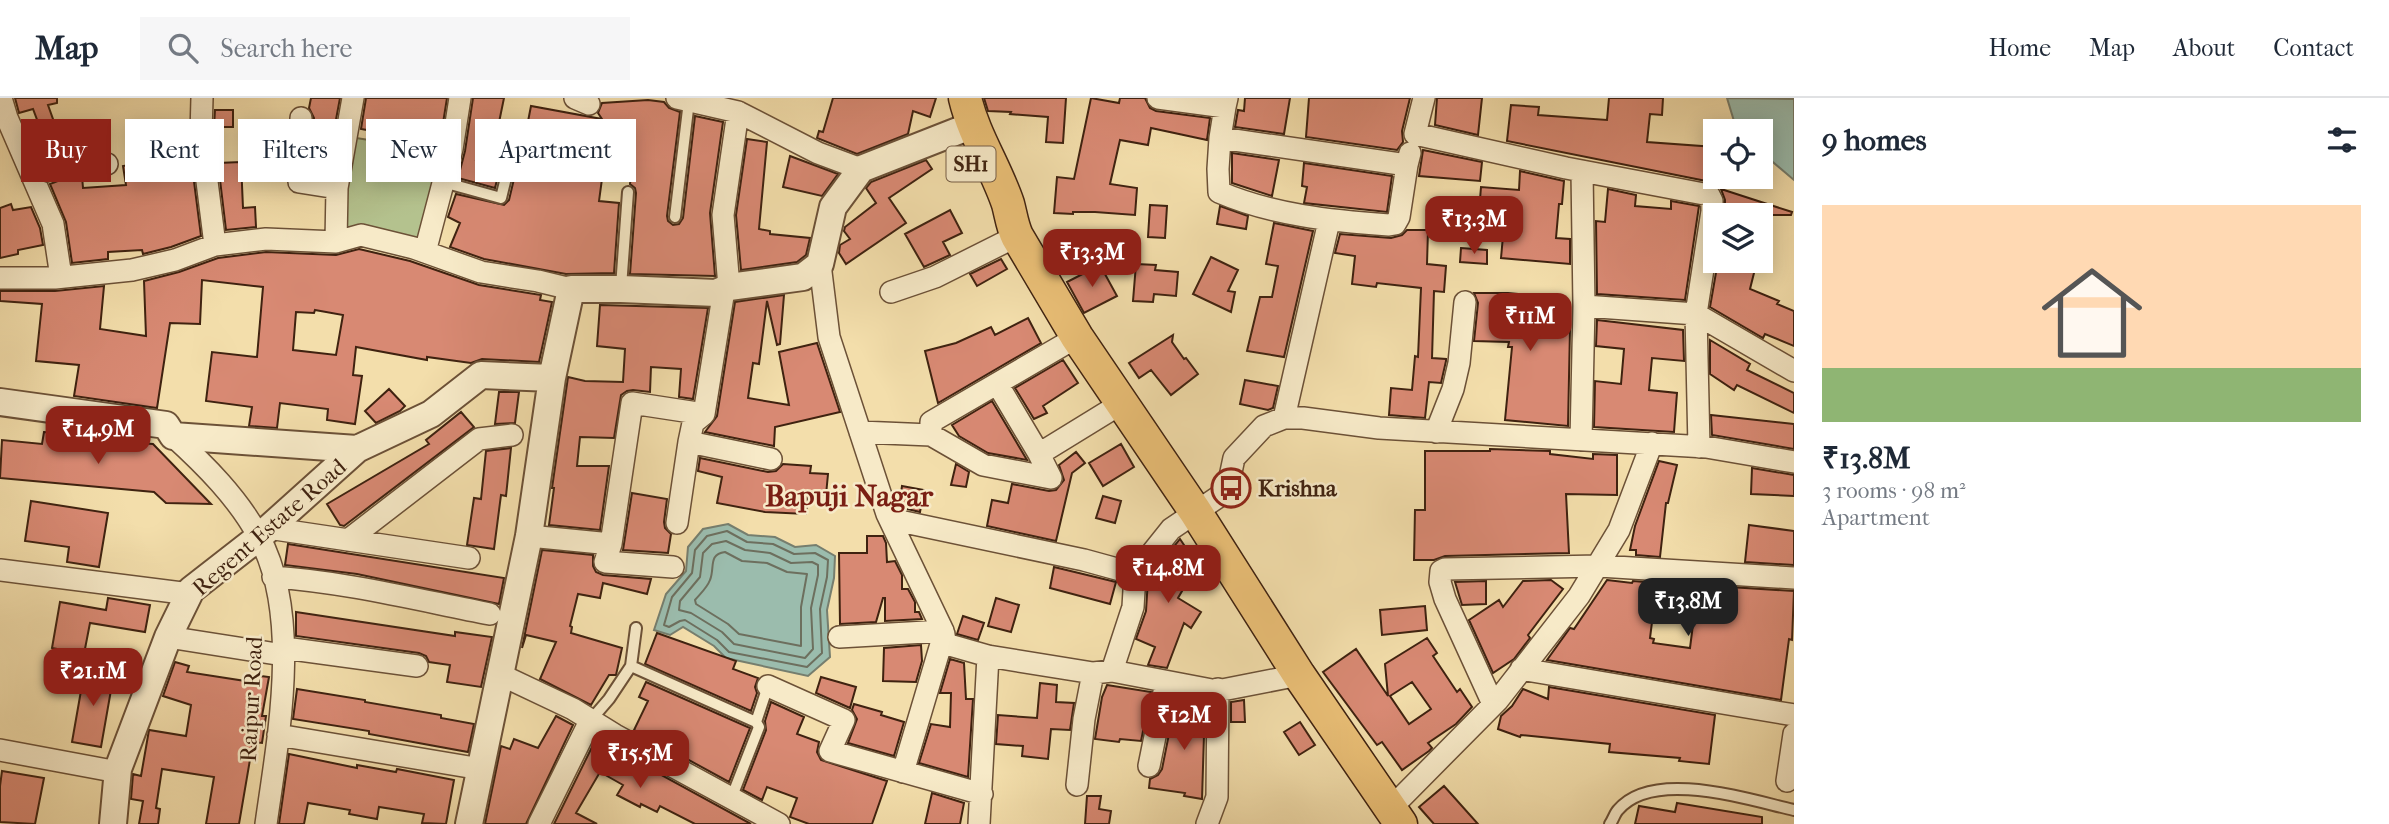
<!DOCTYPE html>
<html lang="en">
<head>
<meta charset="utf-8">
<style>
  body { margin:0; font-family:"IM FELL French Canon",serif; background:#f6f6f7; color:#1f2937; height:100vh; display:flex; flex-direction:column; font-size:26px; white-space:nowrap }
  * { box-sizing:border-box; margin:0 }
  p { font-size:23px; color:#747a83 }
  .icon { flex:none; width:38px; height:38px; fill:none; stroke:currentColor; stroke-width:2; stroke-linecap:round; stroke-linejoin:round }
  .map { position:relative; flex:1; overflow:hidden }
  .details { display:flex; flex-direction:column; background:#fff; width:595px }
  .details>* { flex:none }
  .banner { position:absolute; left:21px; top:21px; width:665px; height:63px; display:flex; gap:14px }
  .fabs { position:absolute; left:1703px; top:21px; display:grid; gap:14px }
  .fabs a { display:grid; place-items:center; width:70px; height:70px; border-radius:0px; background:#fff; box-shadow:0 4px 18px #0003; font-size:35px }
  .price { position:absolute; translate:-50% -60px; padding:0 16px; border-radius:14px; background:#8f2418; color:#fff; font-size:23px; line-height:46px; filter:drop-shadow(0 2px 4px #0008) }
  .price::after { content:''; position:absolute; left:50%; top:42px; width:21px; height:16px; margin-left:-10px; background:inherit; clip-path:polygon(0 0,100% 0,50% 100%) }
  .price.current { background:#222; color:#fff }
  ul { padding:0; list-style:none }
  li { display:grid; align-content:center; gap:14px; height:371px; padding:0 28px }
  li+li { border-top:2px solid #e0e1e3 }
  li span { display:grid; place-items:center; height:217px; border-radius:0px; color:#555 }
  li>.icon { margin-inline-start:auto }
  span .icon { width:126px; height:126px; fill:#fffc; stroke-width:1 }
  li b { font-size:30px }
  h2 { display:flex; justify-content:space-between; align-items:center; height:84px; padding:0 28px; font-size:30px }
  .chip { padding:0 24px; border-radius:0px; background:#fff; box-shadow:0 4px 18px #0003; font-size:24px; line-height:63px }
  .chip.current { background:#8f2418; color:#fff }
  header { display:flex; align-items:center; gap:42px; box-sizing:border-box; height:98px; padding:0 35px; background:#fff; border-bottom:2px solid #e0e1e3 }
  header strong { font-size:33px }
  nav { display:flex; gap:38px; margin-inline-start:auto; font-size:24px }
  .search { width:490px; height:63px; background:#f6f6f7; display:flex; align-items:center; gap:18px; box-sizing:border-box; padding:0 24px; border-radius:0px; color:#747a83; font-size:26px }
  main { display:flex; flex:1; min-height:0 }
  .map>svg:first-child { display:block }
</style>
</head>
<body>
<header>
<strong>Map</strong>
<div class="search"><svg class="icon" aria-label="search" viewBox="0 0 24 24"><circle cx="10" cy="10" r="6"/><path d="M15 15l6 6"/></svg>Search here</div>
<nav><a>Home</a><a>Map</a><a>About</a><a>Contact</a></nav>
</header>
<main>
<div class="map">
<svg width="1794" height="726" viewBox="0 0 1794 726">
  <rect width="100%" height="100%" fill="#f3deab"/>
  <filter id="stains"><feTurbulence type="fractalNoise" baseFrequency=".00286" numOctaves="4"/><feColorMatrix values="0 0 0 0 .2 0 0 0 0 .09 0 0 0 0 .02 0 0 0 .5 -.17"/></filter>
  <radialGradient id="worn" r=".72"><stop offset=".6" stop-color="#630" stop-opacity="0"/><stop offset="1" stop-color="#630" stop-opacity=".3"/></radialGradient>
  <path fill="#b4c28e" stroke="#7a724f" stroke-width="2" d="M350 39 451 55 424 148 343 135Z"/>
  <path fill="#9bbcad" stroke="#767e6e" stroke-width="2" d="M1727 0 1794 1V82L1761 54 1760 33H1737Z
    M728 426 748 437 775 439 795 449 816 447 835 458 834 480 827 512 830 559 808 578 726 560 714 548 683 529 670 537 654 532 666 496 686 473 688 449 703 431Z"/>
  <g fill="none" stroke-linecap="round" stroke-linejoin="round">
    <path stroke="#6d6f5e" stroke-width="2" d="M727 433 747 444 773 446 794 456 815 455 828 462 827 479 820 511 822 555 807 569 729 554 717 542 685 522 680 523 669 529 664 527 672 499 692 475 695 452 707 438Z
      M726 443 745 452 770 455 791 465 812 464 818 467V477L811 510 813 551 805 560 734 546 722 534 691 515 679 512 680 503 700 479 703 455 712 446Z
      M725 454 742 463 767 465 787 474 807 476 801 509V548L739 536 728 526 696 506 695 502C700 496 707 490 710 482 715 470 708 456 725 454Z"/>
  </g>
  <path fill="#d88973" stroke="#3f2210" stroke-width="2" fill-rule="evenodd" d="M15 0H57V5L48 7 64 52 39 61 33 47 45 43 33 11 19 15Z
    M311 0H340L326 75 312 73 314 20 309 10Z
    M366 0H447L441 38 400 31V34L367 28V32L361 31Z
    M473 0H504L496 39 484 37 476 62 500 70 495 90 458 80 465 53Z
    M833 0H936L930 19 913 13 908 36 857 56 817 40 819 33 823 34Z
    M984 0H1066L1063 45 1046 44 1048 19 1010 16 1011 14 988 13Z
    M1091 0 1119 5 1120 0H1145L1150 10 1156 13 1210 20 1207 42 1151 30 1148 47 1120 42 1110 86 1137 90 1135 117 1095 114H1073V116L1054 115 1057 79 1074 81Z
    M1245 0H1290L1284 36 1235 29 1238 12 1244 13Z
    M1309 0H1410L1402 33 1403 44 1397 52 1306 39Z
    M1437 0H1482L1478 37 1435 27Z
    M1609 0H1663L1662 17 1650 16 1647 44 1715 49V79H1719L1718 88 1711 84 1507 43 1511 7 1539 9 1538 17 1607 22Z
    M648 2 664 4 669 10 680 14 667 118 668 123 673 127 679 126 683 120 695 18 723 24 710 115 715 178 630 176 636 95 635 90 630 86 632 71 604 66 599 103 619 105 614 175 566 176 484 161 450 149 460 125 448 119 456 96 504 107 509 102 518 64 547 71 554 68 556 61 553 57 523 49 531 8 602 21 598 15 602 5Z
    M215 12H233V29H214Z
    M747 41 767 44 759 131 770 133V136L810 140 806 157 797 164 741 172 736 117Z
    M1423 52 1482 64 1480 83 1419 78Z
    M1232 55 1279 62 1272 98 1232 85Z
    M790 58 838 76 822 98 783 89Z
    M191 60 201 138 171 149 143 156 142 152 108 154V161L72 165 66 124 50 86 73 77 82 78 83 90 126 87 123 68 159 62Z
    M926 62 932 71 889 100 906 125 846 166 839 155 840 147 850 141 844 133 845 129 876 105 866 90 871 84Z
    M241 64 243 110 255 109 256 129 226 132 218 65Z
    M1304 65 1392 78 1387 114 1304 105 1307 89 1302 88Z
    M1520 73 1564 83 1562 106H1559L1556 140 1570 141V166L1501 160 1505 116 1479 114 1481 89 1519 92Z
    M1608 91 1636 97 1635 108 1671 111V103L1699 108 1685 202 1597 196 1596 123 1605 124Z
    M1721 91 1792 114 1791 117H1725V102Z
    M11 106 13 112 31 109 40 130 43 147 18 152V156L0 160V110Z
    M1150 107 1167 108 1165 140 1148 139Z
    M1220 108 1248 118 1246 131 1217 126Z
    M950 112 962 135 943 144 950 157 924 169 905 136Z
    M1274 125 1313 133 1284 259 1247 253 1260 199H1272L1278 168 1266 166Z
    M1407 132H1428L1427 166 1446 168 1444 194 1434 193 1432 260 1446 261V263L1441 285 1429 284 1425 320 1389 317 1391 290 1412 292 1415 258 1418 259 1421 190 1377 185 1376 189 1352 186 1355 158 1335 155 1340 136 1391 140 1402 137Z
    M1461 150 1487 152V166L1460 164Z
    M359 151 410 163 479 187 541 197 540 202 552 204 539 264 482 261 471 265 427 259V262L356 249 353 277 362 278 355 326 327 322 328 311 280 305 277 330 249 328 252 309 206 303 212 254 257 259 263 189 202 182 200 226 170 225 157 310 74 298 79 267 36 263 42 206 0 203V193H55L104 188 100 231 146 238 144 183 179 174 218 160 266 154 336 157ZM315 212 343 217 336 257 293 252 296 214 314 215Z
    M1211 159 1238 172 1228 193 1235 194 1231 214 1193 196Z
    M1001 161 1007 171 977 188 970 176Z
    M1718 163H1757L1750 191 1779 203 1777 206 1794 213V248L1765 236 1763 240 1710 209Z
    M1136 166 1156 167 1155 172 1178 174 1176 198 1154 196 1153 204 1133 203Z
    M1100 167 1117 198 1084 215 1067 184Z
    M1474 195H1508L1563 200 1561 229 1570 230 1568 328 1505 322 1512 249H1508L1509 244 1474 243 1478 205Z
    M784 197 780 246 777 247 767 203 759 266 753 265 748 300 789 307 779 254 817 245 840 314 775 329 774 348 705 334 717 318 735 204Z
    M600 207 708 210 693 301 679 299 681 271 651 269 650 294 633 292 627 293 621 297 614 340 580 339 577 368H609L600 432 549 427 554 390H552L568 279 585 283 623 284 625 251 597 248Z
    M1028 220 1041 245 938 305 925 253 956 245 991 229 995 237Z
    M1597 222 1683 232 1684 263 1652 260 1649 292 1677 295 1674 334 1594 329 1595 283 1621 286 1624 251 1596 248Z
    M1173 237 1172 244 1184 261 1186 260 1198 276 1171 297 1151 272 1139 280 1129 265Z
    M1710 242 1750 266 1747 272 1794 295V315L1737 287 1734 292 1710 276Z
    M1063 262 1078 285 1043 308 1047 315 1034 321 1015 290Z
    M1245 282 1278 288 1273 310 1268 312 1240 306Z
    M389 291 405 308 400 313 376 325 365 313Z
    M499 294H519L515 325 495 326Z
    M992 303 1027 362 988 355 959 338 952 327Z
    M461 314 474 329 344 428 340 427 327 406 429 346 426 342Z
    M1711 317 1794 326V351L1712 337Z
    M44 334 74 337 73 340 153 346 211 406 166 405 154 394 0 380 2 342 42 346Z
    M1121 346 1134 369 1103 388 1089 365Z
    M511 350 506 398 501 397 494 451 467 447 474 400 481 401 486 353Z
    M1490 351 1550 353V356L1593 361V356L1617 357V397L1566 396 1569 455 1445 458 1434 462H1414L1415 412H1425V353H1490Z
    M1076 354 1085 365 1072 375 1056 443 987 428 992 402 1008 405 1012 386 1049 393 1056 392 1064 382 1059 367Z
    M700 360 768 374 776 373 783 366 811 368 810 375 828 376 826 397 808 396 806 416 765 414 717 405 722 379 698 373Z
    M1659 363 1677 367 1668 405H1666L1660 459 1636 457V452H1630L1635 428Z
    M956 366 969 374 966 389 951 387Z
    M1752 370 1794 377V398L1751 396Z
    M902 388 924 392 920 414 899 409Z
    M632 395 667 401 664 424 665 430 671 436 668 455 623 452Z
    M1103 398 1121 403 1115 425 1096 420Z
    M31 403 108 415 99 469 67 464 69 449 25 443Z
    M1749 427 1794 433V467L1745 464Z
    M867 438H883L886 445 887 464 895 463 902 477V491H908L915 504V514H919L922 521 885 523V500H883L876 524 840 526 839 455H867Z
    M1180 441 1200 471 1192 476 1178 500 1201 514 1191 530 1184 525 1167 570 1148 567 1155 549 1136 541 1146 513 1148 481Z
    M288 446 504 480 499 506 357 476 285 467Z
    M542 452 593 457V468L596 474 603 477 651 481 647 496 603 485 600 500 578 496 570 528 572 529 571 535 622 550 616 577H609L591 607 540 581 556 544 526 537 522 550Z
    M1054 469 1116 484 1110 506 1050 490Z
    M1551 482 1563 491 1528 537 1530 540 1514 561 1493 575 1469 522 1499 502 1503 509 1523 483Z
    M1607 482 1632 485 1633 483 1657 485 1650 540 1654 541 1653 545 1690 550 1698 487 1794 493 1792 542 1789 541 1781 602 1547 562 1570 530 1574 531Z
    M1486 483V506L1462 507 1455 484Z
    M108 500 150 507 145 534 90 525 84 556 52 550 60 504 106 512Z
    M996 500 1019 507 1011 534 988 528Z
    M1425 508 1427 532 1382 537 1380 512Z
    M296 514 455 538V534L492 539 481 589 447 584 450 567 429 564 426 558 419 555 296 538Z
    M963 518 984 525 978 542 957 536Z
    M657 535 736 563 733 571 758 580 755 589 757 595 751 613 645 566Z
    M1427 540 1437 555 1433 558 1457 594 1460 591 1472 609 1456 626 1428 645 1432 650 1429 653 1402 672 1382 644 1377 647 1323 574 1356 551 1388 598 1385 566ZM1412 584 1431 611 1409 626 1390 598Z
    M921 547 922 563 916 584 883 583 884 550Z
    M950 561 964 565 966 601H973L968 679 919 665 931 626 950 629 951 595H940Z
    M175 564 189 568 187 574 252 584 253 577 269 579 262 618H266L262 645 253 644 239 726H206L214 679 162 671 156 710 160 711 158 726H139L143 703 131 701 133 676 141 678 149 632 186 638 191 607 163 598Z
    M85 570 114 575 101 649 72 644Z
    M821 579 856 589 850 610 816 595Z
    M646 584 750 630 729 684 634 632 648 603 639 599Z
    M1040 585 1057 587 1056 604 1074 605 1070 632 1051 631 1048 661 1022 658 1023 648 996 646 998 617 1037 620Z
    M1107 587 1151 594 1141 643 1120 641 1119 644 1095 641 1102 599Z
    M1549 589 1715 617 1709 666 1679 663 1680 660 1609 654 1610 646 1521 637 1520 639 1498 631 1501 618 1512 608 1523 591 1548 601Z
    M297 591 365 602V604L441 617V620L474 626 468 654 369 636V633L293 621Z
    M1176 601 1205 605 1202 701 1184 698 1185 695 1149 690 1150 681 1158 677 1162 671Z
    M1244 602 1245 624H1231V604Z
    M771 604 804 619 797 636 819 644 817 654 821 662 887 683 872 726H809L790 719 797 700 767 689 762 702 743 692 766 632 765 623Z
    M854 606 882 614 881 617 904 624 894 658 848 645 857 621 852 612Z
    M556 618 573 627 526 726H485L501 648 510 651 514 641 538 650Z
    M1300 624 1315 647 1299 657 1284 634Z
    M596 641 623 656 751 726H695L660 708 657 714 641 706 640 709 617 697 623 687 600 674 576 715 597 726H554Z
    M289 656 357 670V667L396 674 397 671 454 682 446 726 422 725 424 716 379 709 377 721 349 716 350 712 308 705 304 726H279Z
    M2 673 44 680 35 726 0 724V688Z
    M1444 688 1478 726H1434L1419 709Z
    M932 695 964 705 960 726H925Z
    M1087 698H1101L1099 711 1111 713 1109 726H1085Z
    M1677 705 1762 719V726H1635L1639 708 1675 714Z"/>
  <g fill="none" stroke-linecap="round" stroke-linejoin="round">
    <g stroke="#6c5137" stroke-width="14">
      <path id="service" d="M443 84 501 100 512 55 548 63
        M675 119 689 3
        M621 189 628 94
        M636 530 631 568 756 624
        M590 623 609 601 631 568
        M731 701 759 629 756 624 768 588
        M1610 726C1613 722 1615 715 1618 712 1653 670 1749 702 1794 712"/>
    </g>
    <g stroke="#6c5137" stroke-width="24">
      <path id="minor" d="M1 0 7 20 53 126 61 179
        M202 0 201 36 215 147
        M575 0 589 6
        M677 0 738 14 818 55 861 71
        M1158 0 1225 9 1227 0
        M1424 0 1415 36 1566 70 1709 97 1712 103V113L1696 216 1699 349
        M1225 9 1220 40 1407 67 1410 55
        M301 20 299 84 337 90
        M1220 40 1218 71 1219 94C1272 117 1332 123 1389 127L1395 126 1399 119 1407 67
        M32 78 71 64 107 66
        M336 144 337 90 353 0
        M425 154 452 51 460 0
        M820 166 829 239 887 416 943 533 946 546 988 558 1093 575 1112 573 1217 593 1299 577
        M0 180H55L132 172 175 162 215 147 266 141 336 144 361 137 414 150 481 174 538 183 571 191
        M729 189 723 117 738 14
        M891 194 935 179 1017 138
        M1584 208 1696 216 1794 273
        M1284 320 1329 123
        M860 334 931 337 983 367 1051 380 1039 356 998 287
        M1436 334 1453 291 1459 265 1465 204
        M931 337V324L1077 239
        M173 338C205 367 238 400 259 439 302 518 278 640 266 726
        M1581 342 1584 208 1582 73
        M689 344 771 361
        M1039 356 1122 305
        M890 421 1084 462 1135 476
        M677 425 689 344 693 325 704 316 724 192
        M268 430 469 460
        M529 438 611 446
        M348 442 479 341 512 337
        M673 469 605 464 611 446 632 305 704 316
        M0 472 190 496
        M273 479C347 484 418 502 490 516
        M168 539 283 557 292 551 417 568
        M839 539 943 533
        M1521 571 1794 617
        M1112 573 1133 509 1135 476 1171 431 1227 393 1234 360 1264 328 1284 320H1303L1379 330 1706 349 1794 364
        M499 576 573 611 615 637 779 726
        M768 588 844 622 830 653 982 696
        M1493 606 1445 501 1440 484 1441 473 1445 471 1599 468 1794 480
        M278 637 481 671
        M0 652 118 674
        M1149 668 1166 584
        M903 674 944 536
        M1787 683 1794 636
        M1077 687 1084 621 1093 575
        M1391 710 1498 602 1579 498 1619 432 1652 345
        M539 726 590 623
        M979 726 988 558
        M1207 726 1217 699 1218 591"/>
    </g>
    <g stroke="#6c5137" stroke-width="30">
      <path id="tertiary" d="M0 304 166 327 173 338 357 351
        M113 726 118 671 168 539 191 492 259 439 357 351 431 316 481 277 552 280
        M469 726 529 438 552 280 571 191H621L716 195 729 189 803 179 820 166 833 109 861 71 973 27"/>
    </g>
    <g stroke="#3f2210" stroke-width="35">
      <path id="primary" d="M965 0C974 38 996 70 1008 106 1011 117 1012 127 1017 138L1077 239 1195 413 1299 577 1401 726"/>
    </g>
    <use href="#service" stroke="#f7eac8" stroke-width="10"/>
    <use href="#minor" stroke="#f7eac8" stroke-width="21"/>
    <use href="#tertiary" stroke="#f7eac8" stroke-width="26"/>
    <use href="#primary" stroke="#eabf76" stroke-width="32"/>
  </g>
  <defs>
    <g id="bus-ring" transform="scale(2.0125)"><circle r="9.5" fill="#f7eac8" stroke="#8f2418" stroke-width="1.5"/><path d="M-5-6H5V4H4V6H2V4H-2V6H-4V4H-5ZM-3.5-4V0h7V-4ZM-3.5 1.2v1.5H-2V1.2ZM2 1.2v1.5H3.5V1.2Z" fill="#8f2418"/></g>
  </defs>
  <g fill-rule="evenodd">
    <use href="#bus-ring" x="1231" y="390"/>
  </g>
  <g text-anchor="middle" stroke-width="5" stroke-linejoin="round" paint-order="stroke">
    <rect fill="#f7eac8" stroke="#765e47" stroke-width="2" x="946.5" y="48.5" width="49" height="35" rx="5"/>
    <g font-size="21" font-weight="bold" fill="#3f2210">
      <text x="971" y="73">SH1</text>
    </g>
    <g font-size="23" font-weight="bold" fill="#3f2210" stroke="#f7eac8" text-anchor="start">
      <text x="1258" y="398">Krishna</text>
    </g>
    <g font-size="23" fill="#3f2210" stroke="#f7eac8">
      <text transform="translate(269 429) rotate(-41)" y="8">Regent Estate Road</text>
      <text transform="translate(251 601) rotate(-87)" y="8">Raipur Road</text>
    </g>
    <g font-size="30" font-weight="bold" fill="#7a1f14" stroke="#f7eac8">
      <text x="849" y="408">Bapuji Nagar</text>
    </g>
  </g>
  <rect width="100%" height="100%" filter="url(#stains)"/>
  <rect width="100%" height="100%" fill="url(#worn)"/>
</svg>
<div class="fabs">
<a><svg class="icon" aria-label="locate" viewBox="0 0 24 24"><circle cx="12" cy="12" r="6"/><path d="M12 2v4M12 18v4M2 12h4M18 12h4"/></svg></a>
<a><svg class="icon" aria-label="layers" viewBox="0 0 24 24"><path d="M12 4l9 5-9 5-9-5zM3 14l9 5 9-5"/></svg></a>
</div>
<b class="price" style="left:1474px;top:158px">₹13.3M</b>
<b class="price" style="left:1092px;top:191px">₹13.3M</b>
<b class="price" style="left:1530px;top:255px">₹11M</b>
<b class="price" style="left:98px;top:368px">₹14.9M</b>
<b class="price" style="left:1168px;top:507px">₹14.8M</b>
<b class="price current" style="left:1688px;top:540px">₹13.8M</b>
<b class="price" style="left:93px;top:610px">₹21.1M</b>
<b class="price" style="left:1184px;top:654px">₹12M</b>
<b class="price" style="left:640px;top:692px">₹15.5M</b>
<div class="banner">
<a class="chip current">Buy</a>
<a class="chip">Rent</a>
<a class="chip">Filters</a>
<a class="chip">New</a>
<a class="chip">Apartment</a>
</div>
</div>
<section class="details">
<h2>9 homes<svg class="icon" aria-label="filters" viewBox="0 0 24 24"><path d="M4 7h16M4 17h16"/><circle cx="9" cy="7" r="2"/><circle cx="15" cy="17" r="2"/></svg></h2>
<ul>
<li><span style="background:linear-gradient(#ffd9b3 75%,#8fb573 0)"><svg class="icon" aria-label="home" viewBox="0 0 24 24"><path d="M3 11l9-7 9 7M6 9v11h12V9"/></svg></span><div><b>₹13.8M</b><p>3 rooms · 98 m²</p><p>Apartment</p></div></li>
</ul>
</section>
</main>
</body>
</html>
